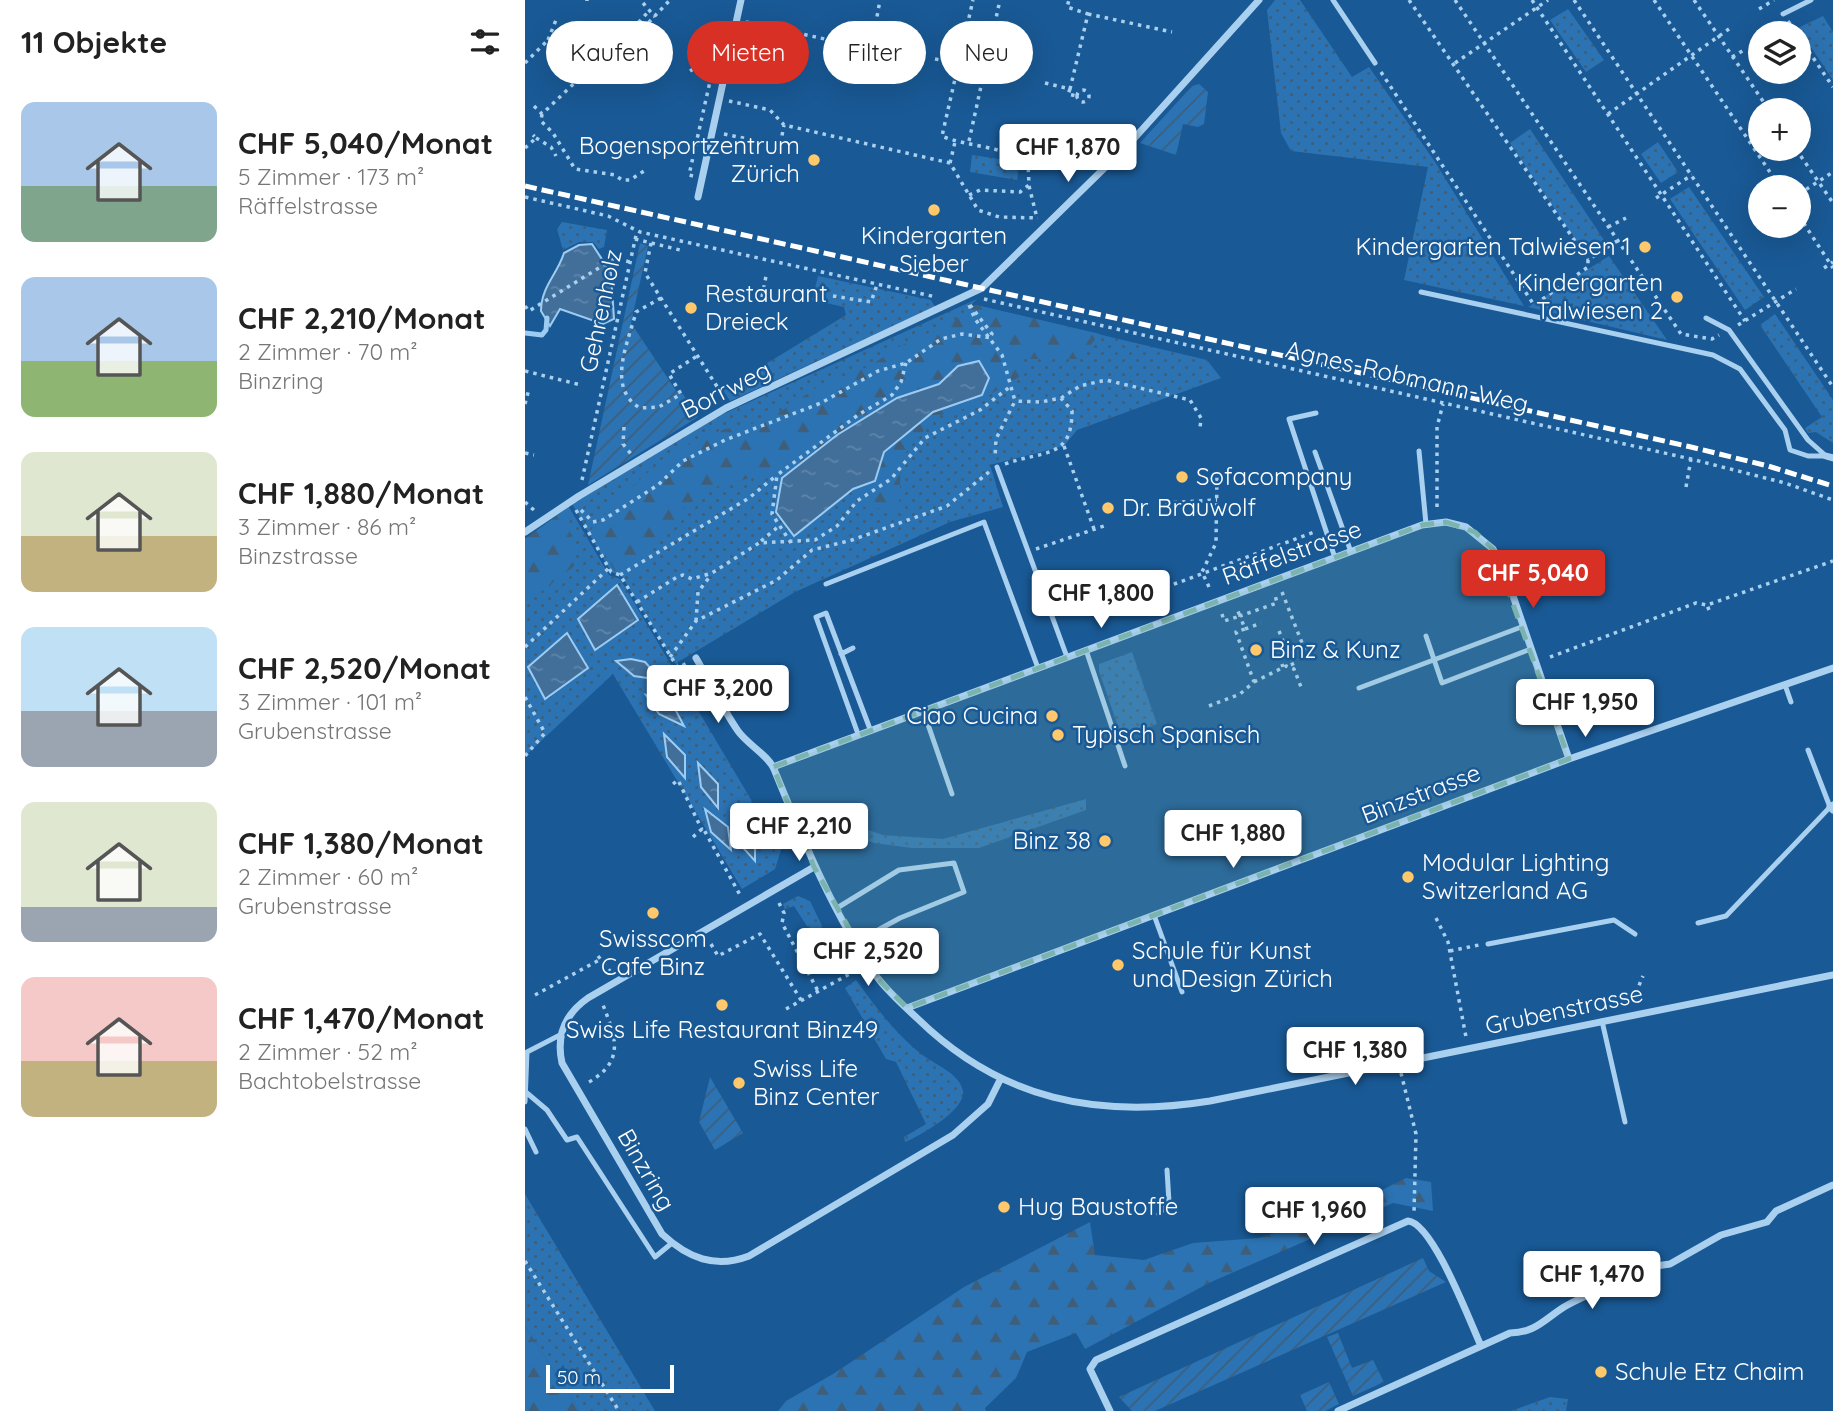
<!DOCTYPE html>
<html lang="de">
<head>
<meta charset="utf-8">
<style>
  body { margin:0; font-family:Quicksand,sans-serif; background:#f2f2f2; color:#222; height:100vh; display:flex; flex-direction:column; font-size:26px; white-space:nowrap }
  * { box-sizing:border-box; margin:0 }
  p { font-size:23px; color:#767676 }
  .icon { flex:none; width:38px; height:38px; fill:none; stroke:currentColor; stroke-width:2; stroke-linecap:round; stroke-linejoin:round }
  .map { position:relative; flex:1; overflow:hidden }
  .sheet { display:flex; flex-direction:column; background:#fff; width:525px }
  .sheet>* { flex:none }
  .hud { position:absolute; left:21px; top:21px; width:665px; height:63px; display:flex; gap:14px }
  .controls { position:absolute; left:1223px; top:21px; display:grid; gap:14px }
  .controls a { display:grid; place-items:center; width:63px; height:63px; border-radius:50%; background:#fff; box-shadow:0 7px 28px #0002; font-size:35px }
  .scale { position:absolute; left:21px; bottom:18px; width:128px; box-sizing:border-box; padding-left:7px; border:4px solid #fff; border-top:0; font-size:19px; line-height:24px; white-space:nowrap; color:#fff; -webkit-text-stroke:5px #195995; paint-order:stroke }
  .price { position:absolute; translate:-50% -60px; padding:0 16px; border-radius:7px; background:#fff; color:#222; font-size:23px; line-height:46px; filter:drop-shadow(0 2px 4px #0008) }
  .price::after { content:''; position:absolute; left:50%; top:42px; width:21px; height:16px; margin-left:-10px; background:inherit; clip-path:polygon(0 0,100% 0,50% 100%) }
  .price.active { background:#d93025; color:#fff }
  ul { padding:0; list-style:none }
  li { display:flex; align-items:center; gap:21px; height:175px; padding:0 21px }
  li span { display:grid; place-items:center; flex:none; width:196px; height:140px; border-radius:14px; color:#555 }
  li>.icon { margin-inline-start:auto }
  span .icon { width:84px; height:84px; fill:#fffc; stroke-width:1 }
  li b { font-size:30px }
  h2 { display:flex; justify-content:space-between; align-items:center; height:84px; padding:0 21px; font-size:30px }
  .chip { padding:0 24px; border-radius:32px; background:#fff; box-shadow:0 7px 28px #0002; font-size:24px; line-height:63px }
  .chip.active { background:#d93025; color:#fff }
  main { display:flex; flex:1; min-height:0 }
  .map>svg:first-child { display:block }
</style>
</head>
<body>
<main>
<section class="sheet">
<h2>11 Objekte<svg class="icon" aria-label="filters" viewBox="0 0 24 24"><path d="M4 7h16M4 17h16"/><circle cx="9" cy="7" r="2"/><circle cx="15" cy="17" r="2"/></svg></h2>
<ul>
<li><span style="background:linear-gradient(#a9c7e8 60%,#7fa58c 0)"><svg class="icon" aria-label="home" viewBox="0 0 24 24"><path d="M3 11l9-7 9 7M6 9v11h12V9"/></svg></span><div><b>CHF 5,040/Monat</b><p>5 Zimmer · 173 m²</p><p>Räffelstrasse</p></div></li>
<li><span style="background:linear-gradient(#a9c7e8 60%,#8fb573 0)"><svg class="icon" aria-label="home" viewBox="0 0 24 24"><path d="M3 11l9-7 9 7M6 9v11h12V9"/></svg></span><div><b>CHF 2,210/Monat</b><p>2 Zimmer · 70 m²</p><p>Binzring</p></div></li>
<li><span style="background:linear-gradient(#dfe7d0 60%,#c2b280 0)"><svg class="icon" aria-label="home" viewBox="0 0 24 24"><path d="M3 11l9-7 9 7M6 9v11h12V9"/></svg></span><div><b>CHF 1,880/Monat</b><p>3 Zimmer · 86 m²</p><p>Binzstrasse</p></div></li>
<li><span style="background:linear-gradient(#bfe0f5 60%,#9aa5b1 0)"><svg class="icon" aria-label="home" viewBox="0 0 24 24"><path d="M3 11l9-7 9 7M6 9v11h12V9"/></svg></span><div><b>CHF 2,520/Monat</b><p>3 Zimmer · 101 m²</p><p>Grubenstrasse</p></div></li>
<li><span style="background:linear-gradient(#dfe7d0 75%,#9aa5b1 0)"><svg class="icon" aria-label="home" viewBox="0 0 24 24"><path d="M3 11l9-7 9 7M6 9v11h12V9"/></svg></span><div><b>CHF 1,380/Monat</b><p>2 Zimmer · 60 m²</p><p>Grubenstrasse</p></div></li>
<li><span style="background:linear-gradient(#f6c9c9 60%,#c2b280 0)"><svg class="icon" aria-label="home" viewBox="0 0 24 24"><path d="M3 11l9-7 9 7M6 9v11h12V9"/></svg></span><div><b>CHF 1,470/Monat</b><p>2 Zimmer · 52 m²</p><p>Bachtobelstrasse</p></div></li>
</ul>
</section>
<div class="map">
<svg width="1308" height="1411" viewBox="0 0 1308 1411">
  <defs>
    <pattern id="grass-dots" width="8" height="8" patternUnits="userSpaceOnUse" patternTransform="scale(1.75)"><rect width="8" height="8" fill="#2c73b3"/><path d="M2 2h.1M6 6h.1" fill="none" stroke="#3e5e7a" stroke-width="1.8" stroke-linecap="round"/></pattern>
    <pattern id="forest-firs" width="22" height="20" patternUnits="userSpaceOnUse" patternTransform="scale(1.75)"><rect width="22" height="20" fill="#2c73b3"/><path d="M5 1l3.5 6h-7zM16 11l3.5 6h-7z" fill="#3e5e7a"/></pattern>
    <pattern id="garden-furrows" width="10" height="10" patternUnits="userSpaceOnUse" patternTransform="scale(1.75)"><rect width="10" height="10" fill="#2c73b3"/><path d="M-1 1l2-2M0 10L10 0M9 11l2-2" fill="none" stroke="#3e5e7a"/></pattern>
    <pattern id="water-ripples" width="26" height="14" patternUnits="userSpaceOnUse" patternTransform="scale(1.75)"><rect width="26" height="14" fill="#426f9a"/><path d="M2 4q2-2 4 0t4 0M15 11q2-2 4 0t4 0" fill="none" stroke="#5e85a9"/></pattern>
  </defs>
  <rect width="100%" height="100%" fill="#195995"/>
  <path fill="url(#grass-dots)" d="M750 0H775L827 77 844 67 910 162 999 306 879 280 903 167 766 151 756 133 742 10Z
    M1043 9 1079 60 1061 72 1025 20Z
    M1298 16 1308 32V80L1273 28Z
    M1005 129 1081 243 1061 255 985 143Z
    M1133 142 1153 172 1136 183 1116 154Z
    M447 155 495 162 492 180 445 172Z
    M1164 187 1239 297 1220 310 1145 199Z
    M37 222 82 230 79 247 74 249 68 242H54L38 250 32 229Z
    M1084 256 1142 340 1003 307Z
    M293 276 406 300 410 307 205 401 198 390 321 315 319 307 287 300Z
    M452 299 444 307 451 305 682 360 696 378 552 430 539 446 465 465 478 507 425 522 270 592 153 662V668L96 575 86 572 46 502 194 416Z
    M1250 314 1308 400V443L1291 432 1283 433 1280 428 1297 417 1235 325Z
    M44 507 84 575 95 579 256 850 250 869 217 889 88 674 0 756V539Z
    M607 652 632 724 597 738 574 671V664Z
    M561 799V810L454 848H387L349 843 288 822 287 811 358 835 418 839Z
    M273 896 285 901 312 957 317 956 320 964 310 970 269 906 260 909 258 904Z
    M331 980C351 1007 371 1035 399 1056 411 1065 435 1074 438 1091 441 1110 395 1136 380 1142L379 1137 401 1124 371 1062 361 1059 320 988Z
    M0 1194 130 1411H55L0 1326Z
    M1025 1397 1043 1399 1041 1411H986Z"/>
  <path fill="url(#forest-firs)" d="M451 305 575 334 553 359H499L494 377 443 408 411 416 376 458 374 510 339 507 330 470 270 484 235 477 198 483 160 506 114 569 100 576 89 570 66 530 92 500 139 458 176 438 200 429 222 426 258 410 291 388 345 366 373 347 427 322Z
    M44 507 46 544 52 564 0 604V539Z
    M881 1178 906 1182 908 1211 868 1203 686 1282 560 1349 551 1333 502 1352 491 1378 460 1408 461 1411H253L261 1401 308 1374 439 1287 565 1222 570 1255 619 1260 668 1243 734 1238 813 1212Z
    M0 1326 55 1411H0Z"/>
  <path fill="url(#garden-furrows)" d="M674 84 683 92 679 124 673 127 658 124 651 155 615 143 667 86Z
    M115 243 123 246 106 323 152 392 158 394 173 417 63 485Z
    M185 1077 218 1133 190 1150 174 1122Z
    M898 1258 904 1271 921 1282 630 1411H607L594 1397Z
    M813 1333 827 1368 848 1360 859 1382 828 1396 802 1337Z
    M804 1382 814 1404 800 1411H782L775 1395Z"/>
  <path fill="url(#water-ripples)" stroke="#9dccf2" stroke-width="2" d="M67 244 86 273 89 319 78 324 35 309 25 326 16 311C16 287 32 275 39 253L54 245Z
    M454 361 464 378 457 395 408 412 359 452 350 481 328 489 269 536 251 512 257 478 312 435 372 398 414 384 433 366Z
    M92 585 113 620 70 650 53 619Z
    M42 633 63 668 20 699 3 667Z
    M106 659 120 662 136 680 109 676 91 661Z
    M121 695 148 705 159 726 134 714Z
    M139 734 160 755V778L142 757Z
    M173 763 193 784V808L176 787Z
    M180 809 203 827 206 850 186 832Z
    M209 817 230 838V861L212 841Z"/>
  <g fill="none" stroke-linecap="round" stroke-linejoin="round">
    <path stroke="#9dccf2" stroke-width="5" d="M0 333 17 335 21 330 22 318"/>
    <path stroke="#aad0f0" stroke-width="3.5" stroke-dasharray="3.5 5" stroke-linecap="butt" d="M884 0 1063 260
      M930 0 1156 334 1187 339 1194 335
      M1007 0 1220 321
      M1049 0 1308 387
      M1129 0 1255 187
      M1169 0 1244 110
      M62 1V0
      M118 3 130 17
      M1234 9 1249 0
      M563 14 647 32
      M1263 21 1272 33
      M221 22 374 55
      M1249 32 1260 26
      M1274 37 1308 87
      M23 40 31 20
      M102 43 101 36 124 11
      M95 46 110 60
      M346 50 355 0
      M1207 57 1219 50
      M410 59 486 73
      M0 63 23 40 58 74
      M930 63 1023 0
      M165 71 191 55
      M856 72 1009 305 1063 267V260L1092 241
      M520 83 545 89 563 14 542 7 544 0
      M545 89 543 94 552 96
      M552 96a6 6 0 1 1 12 0a6 6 0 1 1-12 0Z
      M204 101 245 110 259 125 425 163 453 210 474 217 513 218
      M9 106 17 114 82 52 107 40 145 0
      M17 114 16 121 28 133 50 169 90 175 97 180H105L119 171
      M1083 114 1204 29
      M199 134 255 146 259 125
      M11 138 26 147 31 156
      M444 141 475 0
      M0 148 11 138 8 135
      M1271 149 1308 203
      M425 163 430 142
      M168 176 164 175 186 77
      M504 186 512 218
      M1274 194 1308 172
      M444 195 455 190 495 192 504 185 503 163C488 148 438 146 417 136L448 0
      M0 197 83 216 115 232 411 297
      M1131 198 1167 175
      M1274 216 1308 268
      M1083 227 1101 218
      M110 239 155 250
      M126 243 120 273 198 396
      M1299 268 1308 262
      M308 296 346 302 352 285
      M237 297 241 276
      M136 298 111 312C103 343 81 388 115 408L134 407 156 394 144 374 172 356
      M459 299 1166 459 1260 483 1308 500
      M444 305 450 319 477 355 490 401 471 439 470 458
      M445 305 467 334 465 336
      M0 306 4 311 90 258 105 262
      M1213 325 1271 289
      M0 371 56 385
      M536 398 555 386 581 380 665 400 676 418 675 428
      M0 404 4 389
      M99 427 98 444 106 454
      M539 446 569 529
      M0 453 9 455
      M480 464C518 450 547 460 547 411L536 398 516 402 490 401
      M57 480 112 231
      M1161 487 1166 459
      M0 502 11 512
      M640 503 692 500
      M912 507V427L918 404
      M51 510 86 572 95 575 153 668 162 663
      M56 510 68 522 78 520 133 485 158 461 200 440 296 403 353 371 381 363 416 339 437 334 467 338
      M236 541 254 526
      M266 543 247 514 252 475 333 415 367 395 376 382 381 363
      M511 549 579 526
      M95 575 224 498 252 475
      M684 587 677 572 691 543 692 476
      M757 592 779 648 794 643
      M601 601 607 615
      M112 602 152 577 158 575 167 579 187 573 234 543 290 540 312 526 332 501 366 479 400 438 455 410 486 386
      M601 602 792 531
      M1184 610 1182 605 1308 561
      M697 614 699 621 715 616 712 609
      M171 621 173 592 186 575
      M720 629 736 623
      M754 631 769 668
      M0 647 84 568
      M754 656 758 667
      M145 657 171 621 252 580 287 550 327 540 422 506 464 472
      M1025 657 1171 603 1182 605
      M729 682 761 666 769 669 776 687
      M0 697 20 733 0 756
      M684 706 715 694 729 682 711 632 720 629 715 616 752 603 750 595
      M148 784 153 780 177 830
      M168 837 178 828 215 895
      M254 903 259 913 257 923 293 991
      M911 918 923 942 941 1037
      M186 944 193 956 235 934 276 1000
      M925 951 954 945
      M73 956 85 971
      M10 995 76 959
      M1095 996 1110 995 1118 976
      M261 1009 330 971
      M876 1073 891 1134 889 1213
      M64 1082C100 1061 91 1038 78 1005
      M0 1261 94 1411"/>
    <path stroke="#aad0f0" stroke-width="5" d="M808 0 850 63
      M1258 14 1286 0
      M896 292 1188 355 1215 369 1260 430 1265 450 1283 456H1301
      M1181 318 1204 330 1283 440 1301 456
      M791 413 764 419 810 558
      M894 451 901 524
      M790 452 826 552
      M472 467 542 657
      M301 584 459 522 513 668
      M901 636 917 683 1006 649
      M561 650 600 766
      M316 654 328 648
      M1260 685 1266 702
      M834 688 999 626
      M398 710 427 794
      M333 734 291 617 301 613 345 729
      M1283 750 1305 807
      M312 908 374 870 429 863 439 892 375 918 331 942
      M629 915 657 992
      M1173 923 1201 916 1308 804
      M963 944 1089 920 1110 934
      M1077 1021 1100 1122
      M2 1093 22 1110 42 1140 52 1137 130 1257 147 1243
      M0 1102 2 1052 35 1035
      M0 1129 11 1152
      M634 1214 644 1202 642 1170"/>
    <path stroke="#aad0f0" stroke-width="7" d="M173 197 216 0
      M1301 456 1308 458
      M0 532 54 496 201 408 457 288 605 143 734 0
      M171 658C185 682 197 708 213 731 222 744 243 755 249 769 278 840 308 914 352 977 363 992 379 1006 393 1019 476 1100 573 1119 685 1101L1308 975
      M248 767 897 525 921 522 941 527 968 549 986 590 1044 759
      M1305 807 1308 810
      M289 867 63 998C40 1014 31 1036 37 1063L137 1234C163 1258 190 1269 224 1256L428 1135 463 1104 476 1078
      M382 1008 1044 759 1308 668
      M585 1411 565 1369 571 1360 883 1221C908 1223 945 1322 956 1346
      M813 1411 985 1333C1010 1333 1020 1319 1039 1307 1066 1291 1102 1280 1131 1266L1145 1264 1196 1235 1242 1222 1251 1211 1308 1185"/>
    <path stroke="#fff" stroke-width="5" stroke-dasharray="12 5" stroke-linecap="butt" d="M0 186 1166 447 1243 466 1308 486"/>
  </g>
  <path fill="#7bb4af" fill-opacity="0.2" stroke="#7bb4af" stroke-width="5" stroke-dasharray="14 9" stroke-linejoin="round" d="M921 522 950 532 968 549 1044 759 382 1008 353 979 289 867 248 767 897 525Z"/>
  <g fill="#ffc86a" stroke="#195995" stroke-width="2.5">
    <circle cx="289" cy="160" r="7"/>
    <circle cx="409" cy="210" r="7"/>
    <circle cx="1120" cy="247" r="7"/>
    <circle cx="1152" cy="297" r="7"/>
    <circle cx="166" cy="308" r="7"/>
    <circle cx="657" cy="477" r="7"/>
    <circle cx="583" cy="508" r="7"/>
    <circle cx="731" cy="650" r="7"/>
    <circle cx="527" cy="716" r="7"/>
    <circle cx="533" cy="735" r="7"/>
    <circle cx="580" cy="841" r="7"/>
    <circle cx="883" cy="877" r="7"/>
    <circle cx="128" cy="913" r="7"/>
    <circle cx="593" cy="965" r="7"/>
    <circle cx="197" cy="1005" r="7"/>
    <circle cx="214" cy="1083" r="7"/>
    <circle cx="479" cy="1207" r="7"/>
    <circle cx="1076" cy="1372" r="7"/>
  </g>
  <g text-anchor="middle" stroke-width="5" stroke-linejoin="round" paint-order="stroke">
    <g font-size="24" fill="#fff" stroke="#195995" text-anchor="start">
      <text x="275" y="154" text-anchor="end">Bogensportzentrum<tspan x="275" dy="28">Zürich</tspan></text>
      <text x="409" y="244" text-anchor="middle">Kindergarten<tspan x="409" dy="28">Sieber</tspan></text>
      <text x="1106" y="255" text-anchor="end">Kindergarten Talwiesen 1</text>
      <text x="1138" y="291" text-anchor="end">Kindergarten<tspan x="1138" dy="28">Talwiesen 2</tspan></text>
      <text x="180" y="302">Restaurant<tspan x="180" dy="28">Dreieck</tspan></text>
      <text x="671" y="485">Sofacompany</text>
      <text x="597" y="516">Dr. Brauwolf</text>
      <text x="745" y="658">Binz &amp; Kunz</text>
      <text x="513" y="724" text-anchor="end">Ciao Cucina</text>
      <text x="547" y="743">Typisch Spanisch</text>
      <text x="566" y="849" text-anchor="end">Binz 38</text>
      <text x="897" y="871">Modular Lighting<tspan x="897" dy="28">Switzerland AG</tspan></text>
      <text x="128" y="947" text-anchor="middle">Swisscom<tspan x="128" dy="28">Cafe Binz</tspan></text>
      <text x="607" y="959">Schule für Kunst<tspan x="607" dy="28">und Design Zürich</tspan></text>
      <text x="197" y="1038" text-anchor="middle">Swiss Life Restaurant Binz49</text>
      <text x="228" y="1077">Swiss Life<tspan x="228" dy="28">Binz Center</tspan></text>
      <text x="493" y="1215">Hug Baustoffe</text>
      <text x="1090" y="1380">Schule Etz Chaim</text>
    </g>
    <g font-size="24" fill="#fff" stroke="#195995">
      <text transform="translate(76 311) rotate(-78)" y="8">Gehrenholz</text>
      <text transform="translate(882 377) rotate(13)" y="8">Agnes-Robmann-Weg</text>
      <text transform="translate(201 390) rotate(-27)" y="8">Borrweg</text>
      <text transform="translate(767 553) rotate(-20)" y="8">Räffelstrasse</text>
      <text transform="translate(896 794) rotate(-21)" y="8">Binzstrasse</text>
      <text transform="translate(1039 1010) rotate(-12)" y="8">Grubenstrasse</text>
      <text transform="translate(121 1170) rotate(60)" y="8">Binzring</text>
    </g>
  </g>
</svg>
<div class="controls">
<a><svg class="icon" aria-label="layers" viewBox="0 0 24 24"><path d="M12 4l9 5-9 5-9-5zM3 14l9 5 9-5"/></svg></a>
<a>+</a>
<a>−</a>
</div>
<div class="scale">50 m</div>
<b class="price" style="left:543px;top:184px">CHF 1,870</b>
<b class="price active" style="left:1008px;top:610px">CHF 5,040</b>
<b class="price" style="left:576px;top:630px">CHF 1,800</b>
<b class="price" style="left:193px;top:725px">CHF 3,200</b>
<b class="price" style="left:1060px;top:739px">CHF 1,950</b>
<b class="price" style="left:274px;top:863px">CHF 2,210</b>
<b class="price" style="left:708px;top:870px">CHF 1,880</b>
<b class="price" style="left:343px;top:988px">CHF 2,520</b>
<b class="price" style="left:830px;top:1087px">CHF 1,380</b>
<b class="price" style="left:789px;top:1247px">CHF 1,960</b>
<b class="price" style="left:1067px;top:1311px">CHF 1,470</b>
<div class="hud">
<a class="chip">Kaufen</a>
<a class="chip active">Mieten</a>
<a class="chip">Filter</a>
<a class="chip">Neu</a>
</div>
</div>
</main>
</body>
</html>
